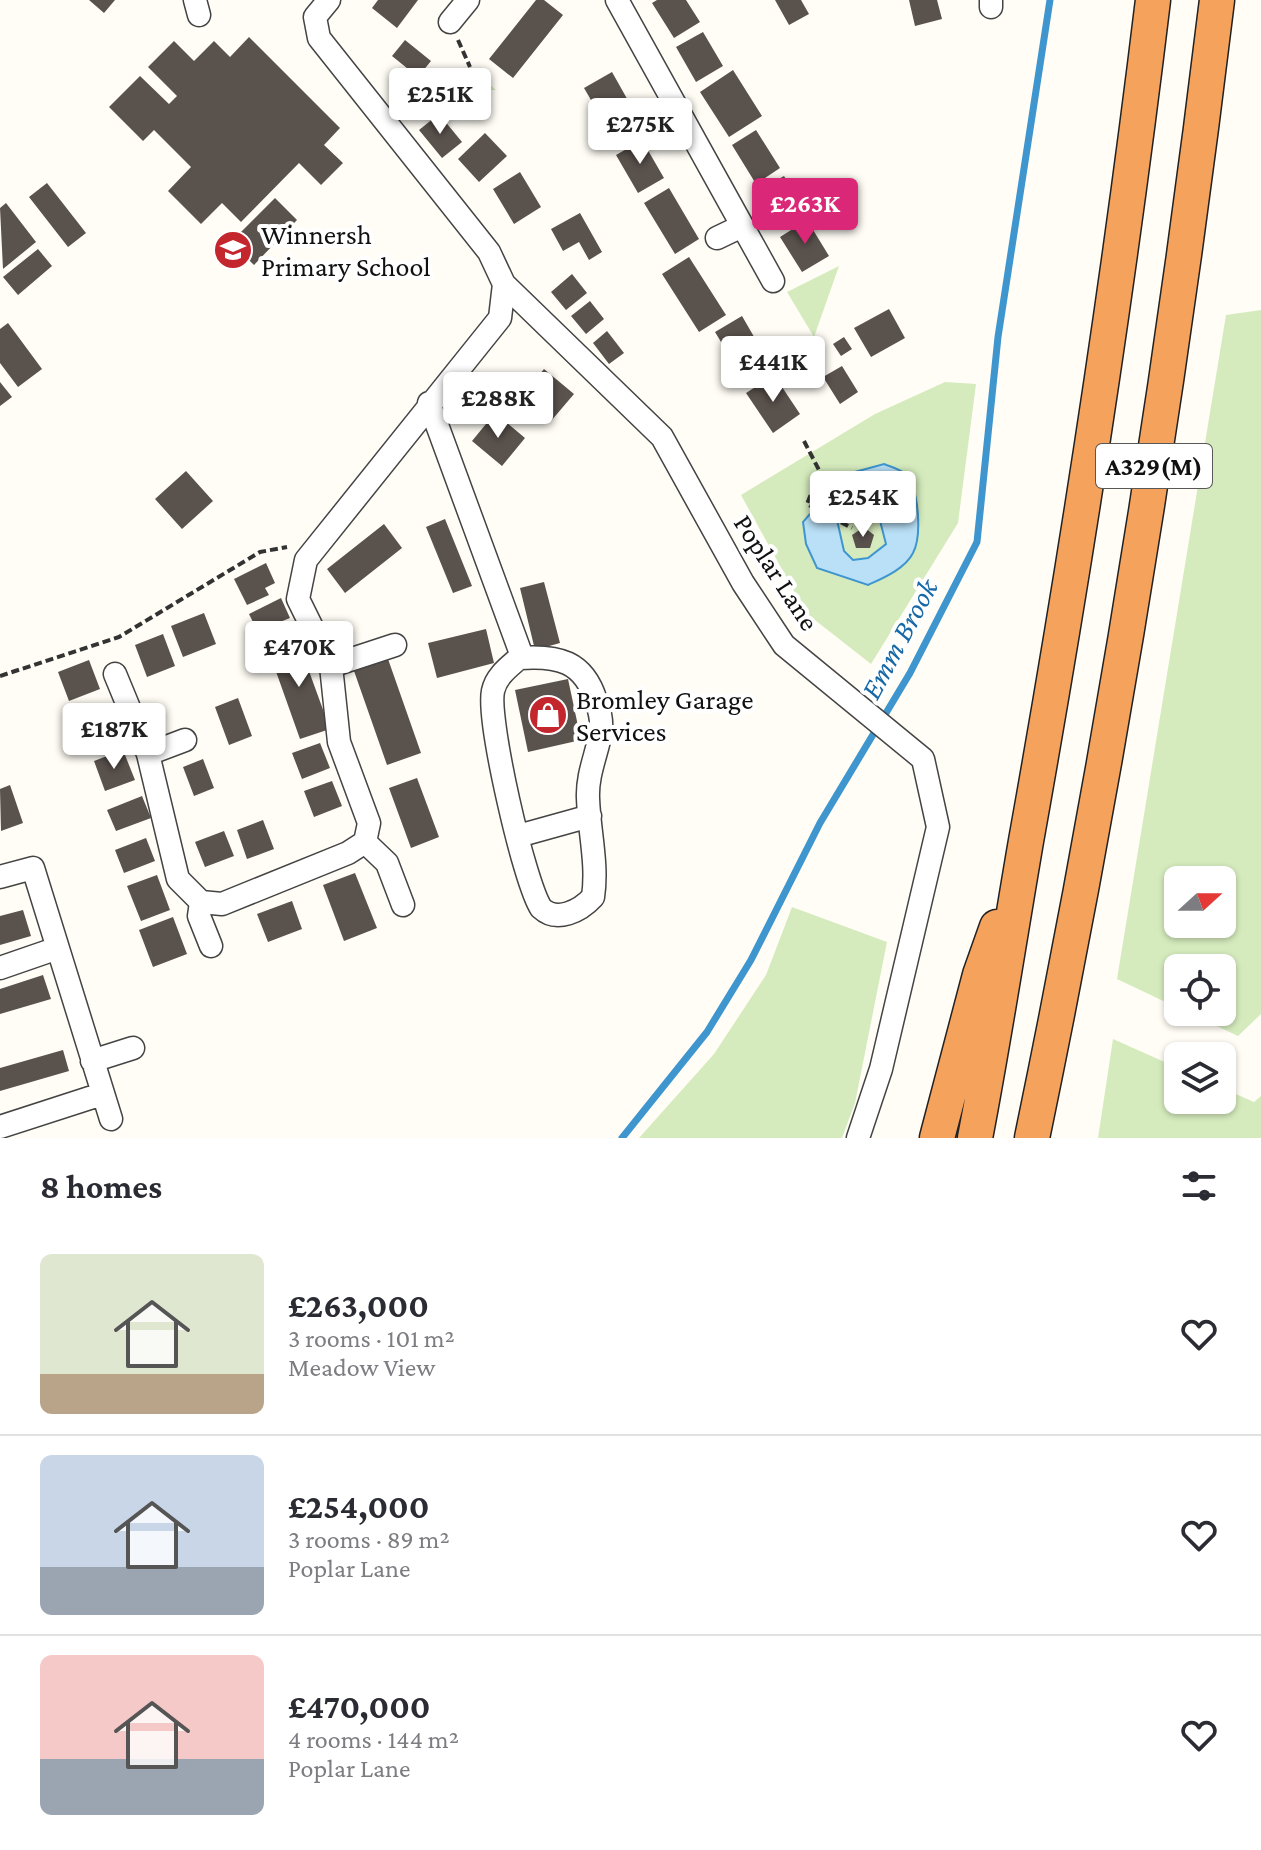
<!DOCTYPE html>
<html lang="en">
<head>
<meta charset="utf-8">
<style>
  body { margin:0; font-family:"Crimson Pro",serif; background:#f2f2f3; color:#2b2b33; height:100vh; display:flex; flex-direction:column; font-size:30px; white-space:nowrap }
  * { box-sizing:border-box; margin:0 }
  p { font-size:26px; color:#7c7c81 }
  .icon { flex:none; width:44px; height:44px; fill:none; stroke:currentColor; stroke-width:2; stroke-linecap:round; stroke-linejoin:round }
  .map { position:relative; height:1138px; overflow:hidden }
  .sheet { display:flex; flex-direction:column; background:#fff; flex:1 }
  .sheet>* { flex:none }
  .needle { width:52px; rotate:69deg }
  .fabs { position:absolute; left:1164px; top:866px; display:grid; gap:16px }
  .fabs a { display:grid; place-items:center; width:72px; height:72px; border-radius:12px; background:#fff; box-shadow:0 2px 6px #0004; font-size:40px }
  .price { position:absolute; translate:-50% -68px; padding:0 18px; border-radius:8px; background:#fff; color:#222; font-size:26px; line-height:52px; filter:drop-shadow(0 2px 4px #0008) }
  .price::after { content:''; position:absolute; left:50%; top:48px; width:24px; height:18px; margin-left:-12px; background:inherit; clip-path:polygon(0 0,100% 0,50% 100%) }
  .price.current { background:#db2777; color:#fff }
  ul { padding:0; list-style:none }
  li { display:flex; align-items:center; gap:24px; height:200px; padding:0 40px }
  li+li { border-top:2px solid #e1e1e2 }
  li span { display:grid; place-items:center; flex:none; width:224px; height:160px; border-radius:12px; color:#555 }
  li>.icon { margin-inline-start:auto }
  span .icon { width:96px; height:96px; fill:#fffc; stroke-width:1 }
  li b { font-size:34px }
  h2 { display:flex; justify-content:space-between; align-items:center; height:96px; padding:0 40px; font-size:34px }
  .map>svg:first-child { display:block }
</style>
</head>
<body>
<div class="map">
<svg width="1261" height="1138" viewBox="0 0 1261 1138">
  <rect width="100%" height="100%" fill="#fffdf5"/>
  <path fill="#d5ebbd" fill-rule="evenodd" d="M470 67 496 90H441Z
    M839 266 814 337 787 292Z
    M1261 310V1014L1238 1036 1187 1012H1222V968H1178V1008L1117 979 1226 315ZM1222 880V924H1178V880Z
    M945 382 976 384 958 523 871 664 806 613 741 495 875 414Z
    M792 907 887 942 855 1103 842 1138H639L714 1054 766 975Z
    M1113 1039 1178 1068V1100H1222V1088L1254 1102 1261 1096V1138H1098Z"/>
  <path fill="#b9e0f7" stroke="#3f96cf" stroke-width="2" fill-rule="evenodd" d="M884 464C891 467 901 469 906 475 919 489 922 536 913 553 905 569 883 578 868 585L817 568 806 544 803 522 844 475ZM863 504 878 513 886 544 868 558 853 560 844 551 837 520Z"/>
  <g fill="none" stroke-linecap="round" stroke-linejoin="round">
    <path stroke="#3f96cf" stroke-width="7" d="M622 1138 707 1032 751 960 820 823 910 673 977 542 998 337 1050 0"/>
  </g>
  <path fill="#5a524d" d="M89 0H115L104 13Z
    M378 0H418L397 28 372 8Z
    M536 0H544L563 15 513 78 489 59Z
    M657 0H686L700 22 674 38 652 3Z
    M775 0H801L809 14 789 25Z
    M909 0H937L942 19 915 26Z
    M703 32 723 66 696 82 676 47Z
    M249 37 340 128 324 145 343 163 321 185 299 163 241 222 222 203 201 224 168 191 191 167 154 130 143 141 109 107 140 76 169 104 177 96 148 67 174 41 194 61 214 41 230 57Z
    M405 40 431 61 418 77 392 56Z
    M733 70 762 116 729 137 700 92Z
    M612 72 643 127 616 143 584 88Z
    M439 114 462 142 442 158 419 130Z
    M756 130 780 168 756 184 732 145Z
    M485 133 507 156 479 182 458 159Z
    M642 140 664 178 638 193 616 155Z
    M520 172 541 207 514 224 493 189Z
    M784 176 806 212 779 228 757 191Z
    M47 183 86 233 68 247 29 197Z
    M669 188 699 239 675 254 644 203Z
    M275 198 297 220 254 265 231 242Z
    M6 203 36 242 3 269 0 208Z
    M580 213 602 252 589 260 579 242 563 251 551 229Z
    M807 220 829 256 802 272 780 237Z
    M38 249 52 266 18 295 3 277Z
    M689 257 726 315 699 332 662 274Z
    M572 274 587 293 566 310 551 292Z
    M590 301 604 319 586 334 571 316Z
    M889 309 905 338 871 357 854 328Z
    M742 316 764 354 738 370 715 332Z
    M8 323 42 369 18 387 0 363V329Z
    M607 331 624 353 609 364 593 343Z
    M844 337 852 349 841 356 833 344Z
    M807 362 818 378 804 388 793 371Z
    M842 366 858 392 840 404 823 377Z
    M544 369 574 394 551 421 522 396Z
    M774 375 800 414 773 433 746 393Z
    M481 381 501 398 481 422 461 405Z
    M0 382 12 397 0 406Z
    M495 413 525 438 502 466 472 441Z
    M186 471 213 501 182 529 155 499Z
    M445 519 472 586 453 593 426 527Z
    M384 524 402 548 345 593 327 569Z
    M864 527 874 535 870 548H856L852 535Z
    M266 563 275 583 265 588 269 595 247 605 234 579Z
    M544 582 560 643 535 650 520 588Z
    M281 598 290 618 280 622 284 630 262 640 249 614Z
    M204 613 216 644 183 657 171 626Z
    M486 629 494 663 437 678 428 643Z
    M163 634 175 666 147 677 135 645Z
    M297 638 330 729 300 739 268 649Z
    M388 659 421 753 387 765 354 671Z
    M89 660 100 689 69 701 58 672Z
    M568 679 581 740 528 752 515 690Z
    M238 698 252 736 229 745 215 707Z
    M114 714 125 743 94 755 83 726Z
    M320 743 330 768 302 779 292 753Z
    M123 750 135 780 105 791 94 761Z
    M203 759 214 788 194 796 183 767Z
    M417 778 439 837 411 848 389 788Z
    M332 781 342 806 314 817 304 791Z
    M10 785 23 823 1 831 0 789Z
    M142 796 151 818 116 831 107 810Z
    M263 820 274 849 247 859 237 830Z
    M224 831 234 856 205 867 195 842Z
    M146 838 155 861 124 873 115 850Z
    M355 873 377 928 344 941 323 885Z
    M157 875 170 910 141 921 127 886Z
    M292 901 302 929 268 942 257 914Z
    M23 910 31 936 0 945V916Z
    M173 917 187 954 153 967 139 930Z
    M43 975 51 999 0 1014V989Z
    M63 1050 69 1071 0 1091V1068Z"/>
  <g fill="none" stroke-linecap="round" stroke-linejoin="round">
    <g stroke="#444" stroke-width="25">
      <path id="minor" d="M195 0 199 15
        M329 0 315 17 319 38 489 252 504 284 662 437 743 583 784 645 923 759 938 827 881 1069 858 1138
        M617 0 773 281
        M991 7V0
        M450 22 468 0
        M717 238 742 226
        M429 403 520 651 519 658C509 667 496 676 493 691 487 720 524 882 541 908 557 923 580 911 593 897 598 864 589 831 588 798 587 774 597 754 601 731 602 720 600 711 596 701 584 661 558 655 519 658
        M331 666 395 645
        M115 674 148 754 178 879 201 902 222 904 348 853 365 842 369 823 339 742 331 666 298 599 306 560 500 318 504 284
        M148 754 185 740
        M518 836 590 816
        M365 842 387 863 403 905
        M0 877 33 868 111 1119
        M201 902 199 916 211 946
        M0 968 55 949
        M92 1061 133 1048
        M0 1127 102 1094"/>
    </g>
    <g stroke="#222" stroke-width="37">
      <path id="highway" d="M937 1138 980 975 997 927
        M975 1138C994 1039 1009 940 1026 841 1076 562 1119 282 1153 0
        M1032 1138C1110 762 1171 382 1217 0"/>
    </g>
    <path stroke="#333" stroke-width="4" stroke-dasharray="8 4" stroke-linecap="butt" d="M458 40 470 67
      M804 441 820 472 807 504 852 528
      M0 676 119 637 260 552 287 547"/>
    <use href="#minor" stroke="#fff" stroke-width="22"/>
    <use href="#highway" stroke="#f5a25d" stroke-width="34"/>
  </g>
  <defs>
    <g id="school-disc" transform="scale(2)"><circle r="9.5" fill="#c4262e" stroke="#fff"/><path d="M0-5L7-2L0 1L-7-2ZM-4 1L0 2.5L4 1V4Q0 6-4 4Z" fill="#fff"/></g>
    <g id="shop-disc" transform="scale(2)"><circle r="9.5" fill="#c4262e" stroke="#fff"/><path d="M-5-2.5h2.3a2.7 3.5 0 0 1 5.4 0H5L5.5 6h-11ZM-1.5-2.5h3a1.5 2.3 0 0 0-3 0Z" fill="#fff"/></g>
  </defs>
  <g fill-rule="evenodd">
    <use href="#school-disc" x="233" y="250"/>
    <use href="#shop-disc" x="548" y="715"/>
  </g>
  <g text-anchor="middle" stroke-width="8" stroke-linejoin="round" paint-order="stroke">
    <rect fill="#fff" stroke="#585858" stroke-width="2" x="1096" y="444" width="116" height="44" rx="6"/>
    <g font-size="26" font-weight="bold" fill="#111">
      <text x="1154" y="475">A329(M)</text>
    </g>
    <g font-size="28" fill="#111" stroke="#fff" text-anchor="start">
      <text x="261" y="244">Winnersh<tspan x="261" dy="32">Primary School</tspan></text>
      <text x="576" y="709">Bromley Garage<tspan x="576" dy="32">Services</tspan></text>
    </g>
    <g font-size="28" fill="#111" stroke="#fff">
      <text transform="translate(777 572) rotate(57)" y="10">Poplar Lane</text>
    </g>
    <g font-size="30" font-style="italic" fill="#1768a6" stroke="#fff">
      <text transform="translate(899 639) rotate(-62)" y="10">Emm Brook</text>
    </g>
  </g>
</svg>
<div class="fabs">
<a><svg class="needle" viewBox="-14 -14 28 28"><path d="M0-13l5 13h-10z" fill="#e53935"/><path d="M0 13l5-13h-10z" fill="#7c7c81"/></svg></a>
<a><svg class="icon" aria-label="locate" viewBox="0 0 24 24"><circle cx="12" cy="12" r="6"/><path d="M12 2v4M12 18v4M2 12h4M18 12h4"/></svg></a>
<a><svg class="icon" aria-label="layers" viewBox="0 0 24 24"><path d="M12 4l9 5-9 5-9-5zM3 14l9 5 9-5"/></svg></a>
</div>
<b class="price" style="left:440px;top:136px">£251K</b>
<b class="price" style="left:640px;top:166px">£275K</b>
<b class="price current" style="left:805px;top:246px">£263K</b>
<b class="price" style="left:773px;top:404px">£441K</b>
<b class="price" style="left:498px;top:440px">£288K</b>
<b class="price" style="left:863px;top:539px">£254K</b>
<b class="price" style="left:299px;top:689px">£470K</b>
<b class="price" style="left:114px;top:771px">£187K</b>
</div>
<section class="sheet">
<h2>8 homes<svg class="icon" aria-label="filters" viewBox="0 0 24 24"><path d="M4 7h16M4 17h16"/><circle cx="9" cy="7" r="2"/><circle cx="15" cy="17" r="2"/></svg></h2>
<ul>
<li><span style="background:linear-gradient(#dfe7d0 75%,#b9a48a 0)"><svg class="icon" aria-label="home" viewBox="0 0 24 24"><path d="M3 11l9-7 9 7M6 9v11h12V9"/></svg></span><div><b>£263,000</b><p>3 rooms · 101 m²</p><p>Meadow View</p></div><svg class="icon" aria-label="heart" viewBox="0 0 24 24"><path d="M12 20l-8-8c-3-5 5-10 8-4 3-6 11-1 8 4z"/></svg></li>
<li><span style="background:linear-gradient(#c9d6e8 70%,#9aa5b1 0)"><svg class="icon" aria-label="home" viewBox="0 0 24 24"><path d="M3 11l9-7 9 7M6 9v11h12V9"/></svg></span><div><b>£254,000</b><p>3 rooms · 89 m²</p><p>Poplar Lane</p></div><svg class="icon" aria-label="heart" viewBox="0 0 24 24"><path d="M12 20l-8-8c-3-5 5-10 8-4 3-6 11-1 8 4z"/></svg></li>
<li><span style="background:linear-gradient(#f6c9c9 65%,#9aa5b1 0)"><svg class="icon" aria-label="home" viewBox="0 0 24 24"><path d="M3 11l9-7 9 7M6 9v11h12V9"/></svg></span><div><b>£470,000</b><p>4 rooms · 144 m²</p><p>Poplar Lane</p></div><svg class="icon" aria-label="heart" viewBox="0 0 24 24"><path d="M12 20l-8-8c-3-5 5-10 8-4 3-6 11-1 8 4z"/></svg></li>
</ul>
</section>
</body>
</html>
